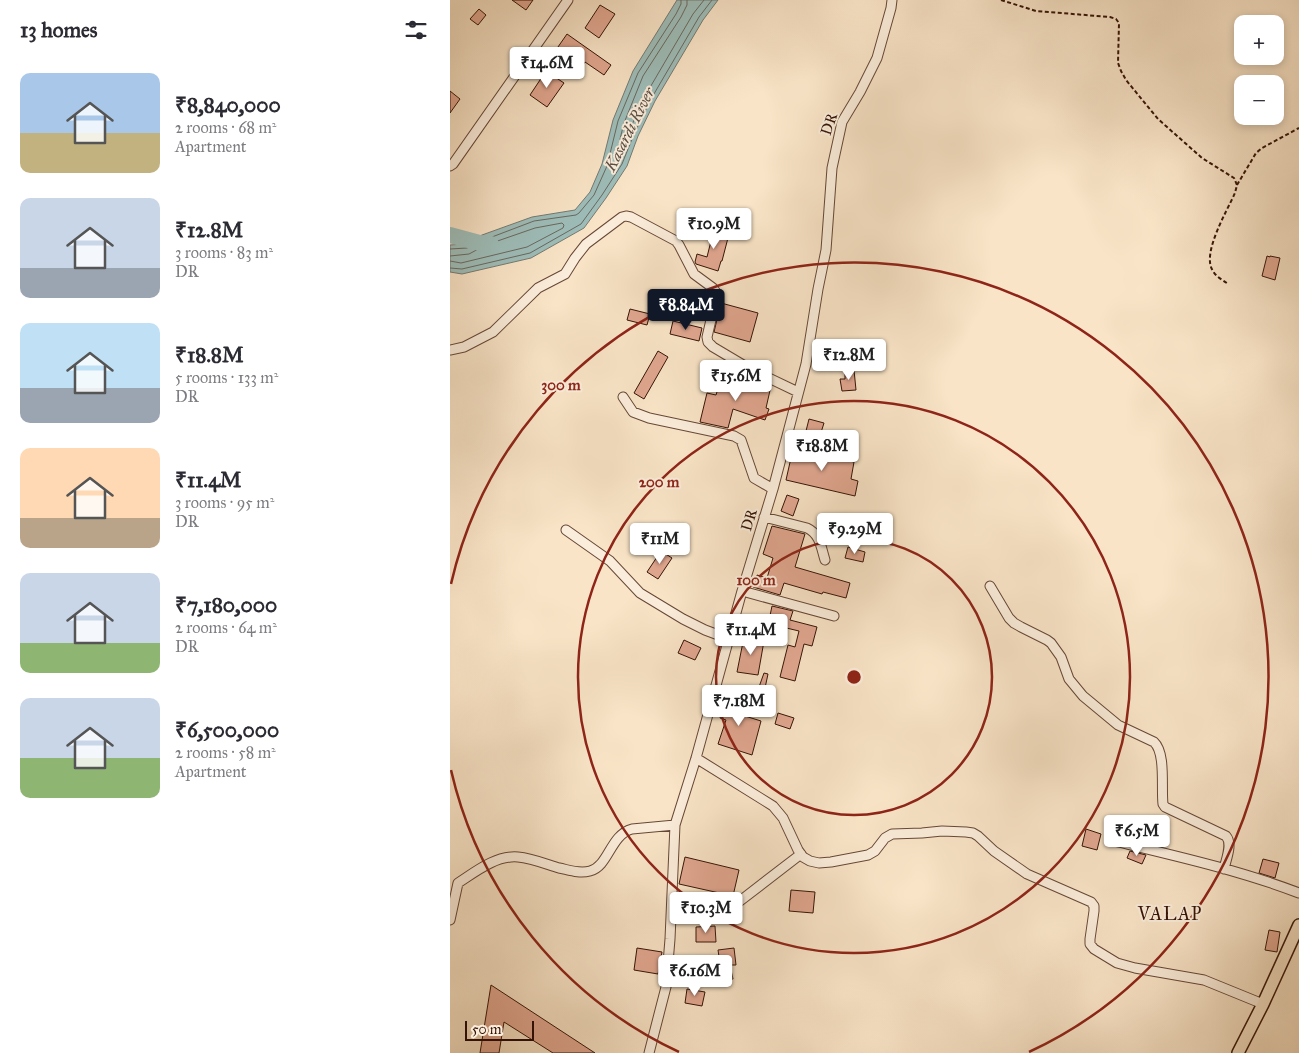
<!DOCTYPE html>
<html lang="en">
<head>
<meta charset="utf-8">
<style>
  body { margin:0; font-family:"IM FELL Great Primer",serif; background:#f2f2f3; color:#2b2b33; height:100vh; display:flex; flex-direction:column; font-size:19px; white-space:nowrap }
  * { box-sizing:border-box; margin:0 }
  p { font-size:16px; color:#7c7c81 }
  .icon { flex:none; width:28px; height:28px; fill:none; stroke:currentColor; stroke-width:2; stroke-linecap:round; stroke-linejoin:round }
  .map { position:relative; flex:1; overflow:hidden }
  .panel { display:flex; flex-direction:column; background:#fff; width:450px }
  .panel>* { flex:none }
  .buttons { position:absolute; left:784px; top:15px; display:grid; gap:10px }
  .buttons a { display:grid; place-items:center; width:50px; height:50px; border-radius:10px; background:#fff; box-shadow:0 2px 8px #0003; font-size:25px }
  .scale { position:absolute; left:15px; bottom:12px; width:69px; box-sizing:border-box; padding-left:5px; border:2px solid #351306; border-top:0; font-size:14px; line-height:18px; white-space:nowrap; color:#351306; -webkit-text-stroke:4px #fbeddb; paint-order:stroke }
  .price { position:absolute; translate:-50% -42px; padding:0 11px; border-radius:5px; background:#fff; color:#222; font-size:16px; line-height:32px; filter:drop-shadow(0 1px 2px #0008) }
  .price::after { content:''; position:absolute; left:50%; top:30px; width:15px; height:11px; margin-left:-8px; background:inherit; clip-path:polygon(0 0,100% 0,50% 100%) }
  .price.on { background:#111827; color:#fff }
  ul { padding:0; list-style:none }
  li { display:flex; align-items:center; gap:15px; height:125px; padding:0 20px }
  li span { display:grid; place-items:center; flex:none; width:140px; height:100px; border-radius:10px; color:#555 }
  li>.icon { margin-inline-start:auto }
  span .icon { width:60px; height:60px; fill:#fffc; stroke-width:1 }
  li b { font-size:21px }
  h2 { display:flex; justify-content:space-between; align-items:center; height:60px; padding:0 20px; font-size:21px }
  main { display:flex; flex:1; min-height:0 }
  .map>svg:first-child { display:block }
</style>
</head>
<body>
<main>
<section class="panel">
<h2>13 homes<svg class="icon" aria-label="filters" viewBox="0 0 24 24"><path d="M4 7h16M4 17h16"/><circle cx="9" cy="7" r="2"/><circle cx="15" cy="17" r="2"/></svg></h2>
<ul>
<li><span style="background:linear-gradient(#a9c7e8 60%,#c2b280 0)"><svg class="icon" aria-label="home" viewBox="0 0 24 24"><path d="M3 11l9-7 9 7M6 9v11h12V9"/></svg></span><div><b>₹8,840,000</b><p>2 rooms · 68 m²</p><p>Apartment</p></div></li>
<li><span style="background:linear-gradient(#c9d6e8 70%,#9aa5b1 0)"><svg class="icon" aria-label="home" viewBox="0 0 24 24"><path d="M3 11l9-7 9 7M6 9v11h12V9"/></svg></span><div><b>₹12.8M</b><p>3 rooms · 83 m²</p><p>DR</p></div></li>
<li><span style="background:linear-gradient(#bfe0f5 65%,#9aa5b1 0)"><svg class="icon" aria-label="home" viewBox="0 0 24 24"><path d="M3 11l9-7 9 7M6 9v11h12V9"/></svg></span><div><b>₹18.8M</b><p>5 rooms · 133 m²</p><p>DR</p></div></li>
<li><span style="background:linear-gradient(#ffd9b3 70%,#b9a48a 0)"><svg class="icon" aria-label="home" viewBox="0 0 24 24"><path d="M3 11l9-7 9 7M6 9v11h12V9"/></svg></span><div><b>₹11.4M</b><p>3 rooms · 95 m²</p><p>DR</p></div></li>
<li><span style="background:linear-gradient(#c9d6e8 70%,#8fb573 0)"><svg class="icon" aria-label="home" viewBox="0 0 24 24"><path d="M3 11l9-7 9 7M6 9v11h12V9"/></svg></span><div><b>₹7,180,000</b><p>2 rooms · 64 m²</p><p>DR</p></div></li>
<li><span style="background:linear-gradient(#c9d6e8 60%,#8fb573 0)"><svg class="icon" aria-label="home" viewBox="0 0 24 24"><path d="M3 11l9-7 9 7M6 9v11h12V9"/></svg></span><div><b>₹6,500,000</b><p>2 rooms · 58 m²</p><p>Apartment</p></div></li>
</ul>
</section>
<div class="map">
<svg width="849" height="1053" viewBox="0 0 849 1053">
  <rect width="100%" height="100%" fill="#f9e4c7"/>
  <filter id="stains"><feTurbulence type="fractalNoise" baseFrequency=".004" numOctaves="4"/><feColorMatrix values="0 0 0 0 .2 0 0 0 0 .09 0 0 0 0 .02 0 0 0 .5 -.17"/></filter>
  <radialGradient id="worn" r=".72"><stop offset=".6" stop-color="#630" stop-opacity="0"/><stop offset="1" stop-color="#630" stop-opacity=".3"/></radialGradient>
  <path fill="#9ebeba" stroke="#747a72" d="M227 0H268L253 20 205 101 188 136 177 166 156 198 134 228 81 258 12 274 0 272V245L15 244 32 235 82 217 125 210 140 192 152 164 163 120 183 71Z"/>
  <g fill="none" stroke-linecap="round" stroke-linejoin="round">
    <path stroke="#6a6860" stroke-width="1" d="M237 0V5L231 17 193 76 174 123 170 139 171 141 175 140 195 96 243 14 254 0
      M0 249 17 248 34 240 84 221 126 215 129 213 144 195 157 166 168 121 188 73 226 14 231 4V0
      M0 256 19 254 36 245 85 228 112 223 114 225 113 228 77 247 11 263 0 261
      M0 268 12 269 80 253 131 224 152 195 172 164 184 134 201 99 249 17 262 0"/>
    <path stroke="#9ebeba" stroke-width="16" d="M0 235 37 245 41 244"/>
  </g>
  <path fill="#e1a790" stroke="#351306" d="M62 0H83L76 10Z
    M150 5 165 14 149 38 135 28Z
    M29 9 36 15 28 25 20 19Z
    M117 34 161 65 154 75 135 62 126 75 101 57Z
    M96 71 114 83 97 107 80 95Z
    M0 91 10 99 0 113Z
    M258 228 279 234 272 261H271L268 271 246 264 245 262 247 254 257 257 261 241 255 239Z
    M817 256 820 257V256L830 258 825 280 812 276Z
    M236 295 259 301 256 312 233 307Z
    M271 303 308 313 300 342 264 332Z
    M180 309 200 314 197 325 177 320Z
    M223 321 252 328 249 341 220 334Z
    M208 351 218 357 194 399 184 393Z
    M404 370 406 390 392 391 390 379H395V371Z
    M299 377 308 380 321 386 316 408 319 409 315 420 283 409 278 428 250 422 257 393 266 395 271 379 296 387Z
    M359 419 374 423 368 442 355 438 357 432 356 431Z
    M343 449 404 462 401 479 408 481 405 496 336 480Z
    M337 495 349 499 343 516 331 511Z
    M322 526 355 534 345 567 400 583 396 598 373 592 372 594 334 583 330 595 303 587 307 575 317 578 323 558 313 554Z
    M398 547 415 552 413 562 395 558Z
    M211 551 222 558 208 579 197 572Z
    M322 606 343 611 340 620 367 627 362 646 354 644 345 681 330 677 338 645 345 647 349 631 328 626 325 637 316 635Z
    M294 637 314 641 308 675 287 672Z
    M234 640 251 648 245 660 228 653Z
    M314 673 318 674 315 688 322 689 317 705 304 701Z
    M283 695 300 700 295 716 311 721 302 755 268 744 276 720 270 718 272 710 278 711Z
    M328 713 344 718 340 729 325 724Z
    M636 829 651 834 647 850 632 846Z
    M680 851 696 855 692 864 677 858Z
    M235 857 289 870 283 896 229 884Z
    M813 859 829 863 825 878 809 873Z
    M341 890 365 892 363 913 339 911Z
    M265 926 266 942H246V927Z
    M819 930 830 932 827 952 815 950Z
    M187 948 212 952 208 974 184 970Z
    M284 948 286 965H280L283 979 257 984 255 973 271 970 268 950Z
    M41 985 145 1053H103L54 1022 49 1053H30Z
    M237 989 255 992 252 1006 235 1003Z"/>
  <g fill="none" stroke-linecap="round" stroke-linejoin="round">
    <g stroke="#664736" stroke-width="11">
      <path id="minor" d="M0 166 3 164 118 0
        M0 350 14 347 43 332 88 288 115 274 125 258 136 244 172 217 176 216 181 217 226 241 229 245 244 274 263 288 267 294 257 337 258 342 263 347 300 369 348 392
        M173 397 183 412 199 418 284 436 291 440 304 478 323 489
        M314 517 357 528C370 534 371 547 375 560
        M116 530 160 561 190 593 233 619 255 630 279 639
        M540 586 559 618 564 623 571 627 597 640 601 643 611 657 619 679 633 696 668 725 704 742C716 753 711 788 713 804L715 807 776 836C783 844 776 859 774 869
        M292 591 384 616
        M246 758 323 806 333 818 348 850 353 857 360 861 369 863 381 862 418 855 425 851 435 838 442 834 472 833 492 831 516 832 523 833 528 836 544 851 577 874 641 902 644 906V911L640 939V944L644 949 667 963 685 968 754 980 813 1004
        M664 841C726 856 789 870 849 893
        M222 902 284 903 290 901 351 854
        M0 920 8 883C25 872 46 855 68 857 81 858 96 864 109 868 119 870 129 874 140 871 159 866 160 835 182 829L225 825
        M199 1053 216 987 220 939 225 825 246 758 292 591 323 489 356 364 368 289 376 250 382 168 392 122 410 92 427 58 441 8 442 0"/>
    </g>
    <g stroke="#351306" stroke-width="14">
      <path id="major" d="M788 1053 813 1004 849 925"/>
    </g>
    <path stroke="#351306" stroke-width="2" stroke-dasharray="4 2.5" stroke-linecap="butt" d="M551 0 586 11 660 17 666 19 669 23 668 63 671 71 676 80 708 119 752 158 784 178 787 185 785 193C777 211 751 254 763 271 766 277 773 280 778 284
      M787 185 806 153 812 148 849 128"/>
    <use href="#minor" stroke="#fbeddb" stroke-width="9"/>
    <use href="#major" stroke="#f9e4c7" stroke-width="11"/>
  </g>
  <g fill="none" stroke="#8f2418" stroke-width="2.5">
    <circle cx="404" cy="677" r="138"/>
    <circle cx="404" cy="677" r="276"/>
    <path d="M229 1052A414 414 0 0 1 1 770M1 584A414 414 0 1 1 579 1052"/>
  </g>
  <g text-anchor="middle" stroke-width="4" stroke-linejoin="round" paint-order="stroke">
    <g font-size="15" fill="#351306" stroke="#fbeddb">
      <text transform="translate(379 124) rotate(-71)" y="5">DR</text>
      <text transform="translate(299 520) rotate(-73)" y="5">DR</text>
    </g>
    <g font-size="16" font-style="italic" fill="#5a4f45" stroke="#fbeddb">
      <text transform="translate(179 129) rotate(-63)" y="6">Kasardi River</text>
    </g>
    <g font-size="18" letter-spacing="1" fill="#351306" stroke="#fbeddb">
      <text x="720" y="920">VALAP</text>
    </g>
  </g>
  <circle cx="404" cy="677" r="8" fill="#8f2418" stroke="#fbeddb" stroke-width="2.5"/>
  <g font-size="15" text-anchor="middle" font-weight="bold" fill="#8f2418" stroke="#fbeddb" stroke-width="4" stroke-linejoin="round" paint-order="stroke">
    <text x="111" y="390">300 m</text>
    <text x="209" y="487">200 m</text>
    <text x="306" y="585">100 m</text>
  </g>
  <rect width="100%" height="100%" filter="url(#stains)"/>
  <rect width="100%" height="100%" fill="url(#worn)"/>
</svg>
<div class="buttons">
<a>+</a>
<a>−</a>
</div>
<div class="scale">50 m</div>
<b class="price" style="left:97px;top:89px">₹14.6M</b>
<b class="price" style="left:264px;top:250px">₹10.9M</b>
<b class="price on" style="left:236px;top:331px">₹8.84M</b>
<b class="price" style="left:399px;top:381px">₹12.8M</b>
<b class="price" style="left:286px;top:402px">₹15.6M</b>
<b class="price" style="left:372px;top:472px">₹18.8M</b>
<b class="price" style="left:405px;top:555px">₹9.29M</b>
<b class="price" style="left:210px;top:565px">₹11M</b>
<b class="price" style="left:301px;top:656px">₹11.4M</b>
<b class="price" style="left:289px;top:727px">₹7.18M</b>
<b class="price" style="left:687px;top:857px">₹6.5M</b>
<b class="price" style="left:256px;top:934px">₹10.3M</b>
<b class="price" style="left:245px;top:997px">₹6.16M</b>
</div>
</main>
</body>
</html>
